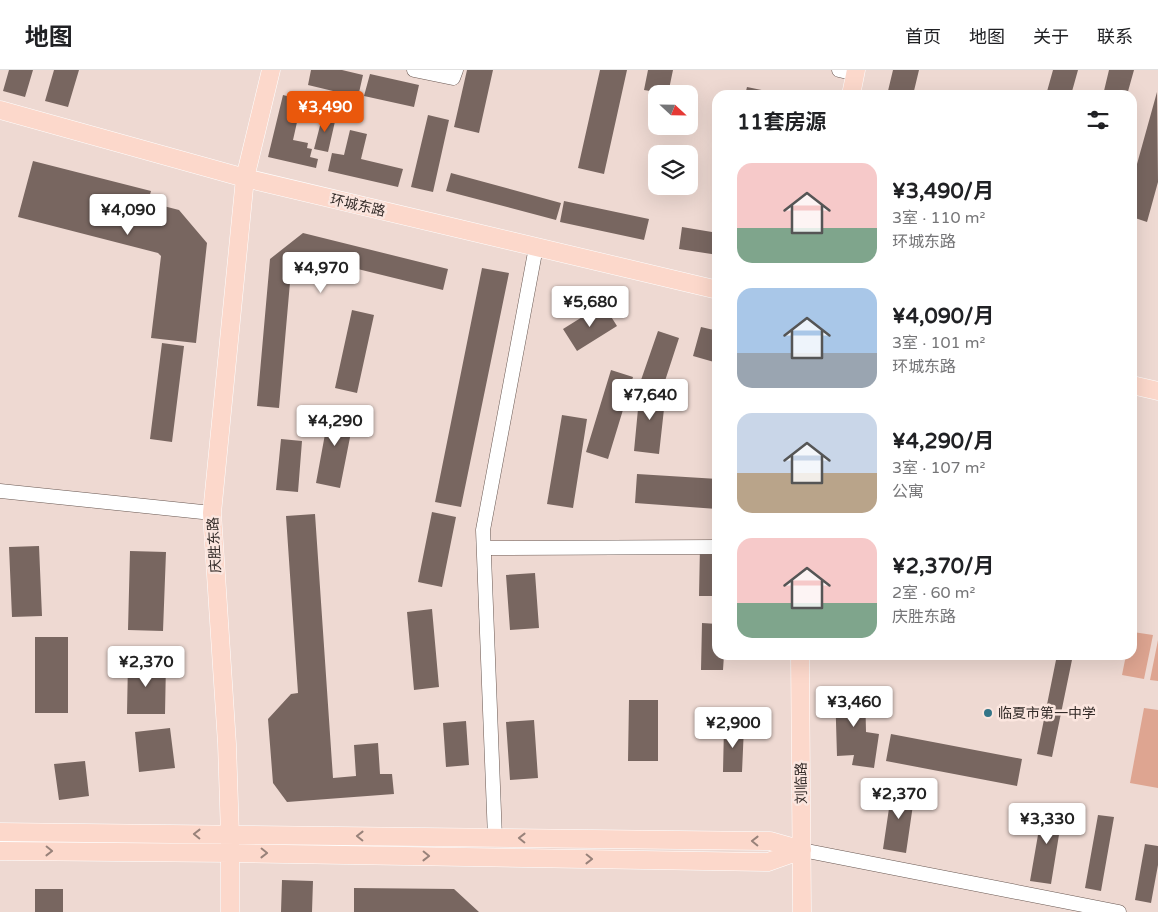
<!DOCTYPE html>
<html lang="zh">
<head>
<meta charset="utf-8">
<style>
  body { margin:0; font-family:"Varela Round","Noto Sans SC",sans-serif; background:#f2f2f2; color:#202124; height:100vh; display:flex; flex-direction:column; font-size:19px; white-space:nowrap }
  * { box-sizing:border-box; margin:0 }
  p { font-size:16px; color:#757577 }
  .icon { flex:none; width:28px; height:28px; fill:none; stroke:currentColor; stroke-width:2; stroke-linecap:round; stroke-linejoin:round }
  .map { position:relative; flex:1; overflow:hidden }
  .drawer { position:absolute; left:712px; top:20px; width:425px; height:570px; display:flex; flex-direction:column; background:#fff; border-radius:15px; box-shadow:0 5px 20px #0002 }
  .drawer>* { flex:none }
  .needle { width:32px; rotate:112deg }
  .controls { position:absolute; left:648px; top:15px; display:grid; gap:10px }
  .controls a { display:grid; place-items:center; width:50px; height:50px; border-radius:10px; background:#fff; box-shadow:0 5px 20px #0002; font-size:25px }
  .price { position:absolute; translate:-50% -42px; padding:0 11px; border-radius:5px; background:#fff; color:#222; font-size:16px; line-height:32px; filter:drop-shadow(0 1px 2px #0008) }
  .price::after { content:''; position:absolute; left:50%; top:30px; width:15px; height:11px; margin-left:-8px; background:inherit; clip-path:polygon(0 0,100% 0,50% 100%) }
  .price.selected { background:#ea580c; color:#fff }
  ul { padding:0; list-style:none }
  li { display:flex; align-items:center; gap:15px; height:125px; padding:0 25px }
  li span { display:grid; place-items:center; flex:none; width:140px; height:100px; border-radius:15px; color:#555 }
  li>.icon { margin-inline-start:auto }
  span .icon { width:60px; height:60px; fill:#fffc; stroke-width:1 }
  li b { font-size:21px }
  h2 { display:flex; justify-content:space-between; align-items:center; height:60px; padding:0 25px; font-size:21px }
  header { display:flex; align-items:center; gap:30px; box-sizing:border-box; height:70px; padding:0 25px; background:#fff; border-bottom:1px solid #e0e0e0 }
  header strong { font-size:24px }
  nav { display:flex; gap:28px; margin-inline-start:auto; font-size:18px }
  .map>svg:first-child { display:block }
</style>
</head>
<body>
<header>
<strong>地图</strong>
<nav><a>首页</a><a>地图</a><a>关于</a><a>联系</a></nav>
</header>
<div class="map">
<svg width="1158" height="842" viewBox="0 0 1158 842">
  <rect width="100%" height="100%" fill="#eed9d2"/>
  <path fill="#dea591" d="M1133 562 1153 565 1144 609 1122 605 1126 585H1132Z
    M1158 570V611L1150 610Z
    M1144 638 1158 640V718L1130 713Z"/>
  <path fill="#786660" d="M9 0H33L25 27 3 21Z
    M54 0H79L68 37 45 31Z
    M311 0H342L363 5 358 27 308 15Z
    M467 0H493L479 63 454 57Z
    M600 0H627L604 104 578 98Z
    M648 0H673L668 24 644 20Z
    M893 0H919L913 25H887Z
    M1053 0H1078L1071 25H1046Z
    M1109 0H1134L1127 25H1103Z
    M370 4 419 15 414 37 364 26Z
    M747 17 766 21 765 25H745Z
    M1157 22 1158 112 1147 152 1132 147V112Z
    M283 25 302 30 293 70 308 73 307 78 312 79 310 87 318 89 316 98 268 87Z
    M323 44 336 47 328 82 314 79Z
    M428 45 449 50 433 122 411 117Z
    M350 60 367 64 361 89 403 99 398 117 328 101 332 83 344 85Z
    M33 91 151 121 148 132 179 140 207 173 196 273 151 268 161 186 158 183 18 147Z
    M451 103 561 133 556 150 446 121Z
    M564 131 649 149 644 170 560 152Z
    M682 157 718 163V185L679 179Z
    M303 163 448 199 443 220 309 187 291 201 279 338 257 336 270 189Z
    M482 198 509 203 461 437 435 432Z
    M603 234 617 256 577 281 563 259Z
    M352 240 374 245 357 323 335 318Z
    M701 257 718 261V296L714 292 693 286Z
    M658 261 679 268 663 317 641 310Z
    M162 273 184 276 172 372 150 369Z
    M611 300 633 307 608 389 586 382Z
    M640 318 666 321 659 384 634 381Z
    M330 337 355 342 340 418 316 413Z
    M562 345 587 349 573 438 547 434Z
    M281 369 302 371 298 422 276 420Z
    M637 404 718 409 717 439 635 433Z
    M432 442 456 447 442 517 418 512Z
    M315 444 333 708 356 706 354 675 378 673 380 704H392L394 724 287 732 273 713 268 649 291 624 298 623 286 446Z
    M39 476 42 546 12 547 9 477Z
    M700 476H718V526H699Z
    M130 481 166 482 163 561 128 560Z
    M535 503 539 558 510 560 506 505Z
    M432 539 439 617 414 620 407 542Z
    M702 553 718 554V585H724L723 600H701Z
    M35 567H68V643H35Z
    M1057 585H1073L1052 687 1037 684Z
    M128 591 166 592 165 644H127Z
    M865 618 866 662 879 664 874 698 852 695 854 685 837 686 835 619Z
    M629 630H658V691H628Z
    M534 650 538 708 510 710 506 652Z
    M466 651 469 695 446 697 443 653Z
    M724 656 744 657 742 702H723Z
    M170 658 175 698 139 702 135 662Z
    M891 664 1022 689 1017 716 886 691Z
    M85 691 89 726 59 730 54 694Z
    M892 718 915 721 906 783 883 779Z
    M1043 736 1063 740 1051 814 1030 811Z
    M1098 745 1114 747 1101 821 1085 818Z
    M1145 774 1158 776V795L1151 833 1135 830Z
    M282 810 313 811 312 842H281Z
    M354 818 454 819 479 842H354Z
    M35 819H63V842H35Z"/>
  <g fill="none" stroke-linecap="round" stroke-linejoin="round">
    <g stroke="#695852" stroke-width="15">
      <path id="minor" d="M414 0 453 8 456 0
        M839 0 856 4
        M0 421 212 443
        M484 478 718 477
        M495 768 483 460 536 177
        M802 780 1119 842"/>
    </g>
    <g stroke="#fff" stroke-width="19">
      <path id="major" d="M851 25 856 0
        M0 40 245 108 718 220
        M1132 315 1158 321
        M800 585 802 842
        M0 762 770 771 802 780
        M0 781 230 783 768 792 802 780
        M230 842V765L227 674 212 443 245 108 271 0"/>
    </g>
    <use href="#minor" stroke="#fff" stroke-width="14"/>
    <use href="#major" stroke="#fcd8cb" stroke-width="18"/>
  </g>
  <defs><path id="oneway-chevron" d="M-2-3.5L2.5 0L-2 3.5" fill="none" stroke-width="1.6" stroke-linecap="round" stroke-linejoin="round" transform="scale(1.25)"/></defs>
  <g stroke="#98827a">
    <use href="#oneway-chevron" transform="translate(197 764) rotate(-179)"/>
    <use href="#oneway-chevron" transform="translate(360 766) rotate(-179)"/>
    <use href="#oneway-chevron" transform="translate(522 768) rotate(-179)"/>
    <use href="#oneway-chevron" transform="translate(755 771) rotate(-179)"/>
    <use href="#oneway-chevron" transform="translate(49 781) rotate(1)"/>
    <use href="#oneway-chevron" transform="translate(264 783) rotate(1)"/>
    <use href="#oneway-chevron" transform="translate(426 786) rotate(1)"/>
    <use href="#oneway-chevron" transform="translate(589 789) rotate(1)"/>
  </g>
  <circle fill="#347588" stroke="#fbe6df" stroke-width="2" cx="988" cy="643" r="5"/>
  <g text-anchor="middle" stroke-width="5" stroke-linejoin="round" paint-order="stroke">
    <g font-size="14" fill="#332b28" stroke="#fbe6df">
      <text transform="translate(358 135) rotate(13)" y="5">环城东路</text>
      <text transform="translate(214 475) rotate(-93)" y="5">庆胜东路</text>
      <text transform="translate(801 713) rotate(-91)" y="5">刘临路</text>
    </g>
    <g font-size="14" fill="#332b28" stroke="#fbe6df" text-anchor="start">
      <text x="998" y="648">临夏市第一中学</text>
    </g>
  </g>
</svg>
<div class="controls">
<a><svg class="needle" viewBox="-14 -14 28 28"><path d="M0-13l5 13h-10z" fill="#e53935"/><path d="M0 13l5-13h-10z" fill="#757577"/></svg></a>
<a><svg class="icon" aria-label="layers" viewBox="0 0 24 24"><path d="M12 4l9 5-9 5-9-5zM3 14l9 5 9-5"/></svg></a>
</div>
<b class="price selected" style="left:325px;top:63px">¥3,490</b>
<b class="price" style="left:128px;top:166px">¥4,090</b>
<b class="price" style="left:321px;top:224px">¥4,970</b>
<b class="price" style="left:590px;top:258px">¥5,680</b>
<b class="price" style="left:650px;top:351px">¥7,640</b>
<b class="price" style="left:335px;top:377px">¥4,290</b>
<b class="price" style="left:146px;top:618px">¥2,370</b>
<b class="price" style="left:854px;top:658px">¥3,460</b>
<b class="price" style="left:733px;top:679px">¥2,900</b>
<b class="price" style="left:899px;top:750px">¥2,370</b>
<b class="price" style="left:1047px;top:775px">¥3,330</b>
<section class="drawer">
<h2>11套房源<svg class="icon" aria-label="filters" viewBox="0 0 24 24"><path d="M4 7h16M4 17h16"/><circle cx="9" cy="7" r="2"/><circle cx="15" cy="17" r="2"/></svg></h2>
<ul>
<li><span style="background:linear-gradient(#f6c9c9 65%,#7fa58c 0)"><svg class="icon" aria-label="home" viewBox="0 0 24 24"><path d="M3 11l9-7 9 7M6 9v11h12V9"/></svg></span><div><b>¥3,490/月</b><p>3室 · 110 m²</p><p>环城东路</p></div></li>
<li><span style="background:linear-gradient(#a9c7e8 65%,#9aa5b1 0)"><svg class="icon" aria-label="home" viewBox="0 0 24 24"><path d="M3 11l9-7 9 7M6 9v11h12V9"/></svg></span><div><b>¥4,090/月</b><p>3室 · 101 m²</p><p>环城东路</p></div></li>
<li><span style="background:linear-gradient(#c9d6e8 60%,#b9a48a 0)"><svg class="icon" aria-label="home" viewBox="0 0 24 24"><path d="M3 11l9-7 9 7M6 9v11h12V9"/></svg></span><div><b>¥4,290/月</b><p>3室 · 107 m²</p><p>公寓</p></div></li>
<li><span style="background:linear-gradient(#f6c9c9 65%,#7fa58c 0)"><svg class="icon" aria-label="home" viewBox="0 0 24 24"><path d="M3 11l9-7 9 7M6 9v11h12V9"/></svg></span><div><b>¥2,370/月</b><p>2室 · 60 m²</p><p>庆胜东路</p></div></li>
</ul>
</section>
</div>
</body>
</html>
